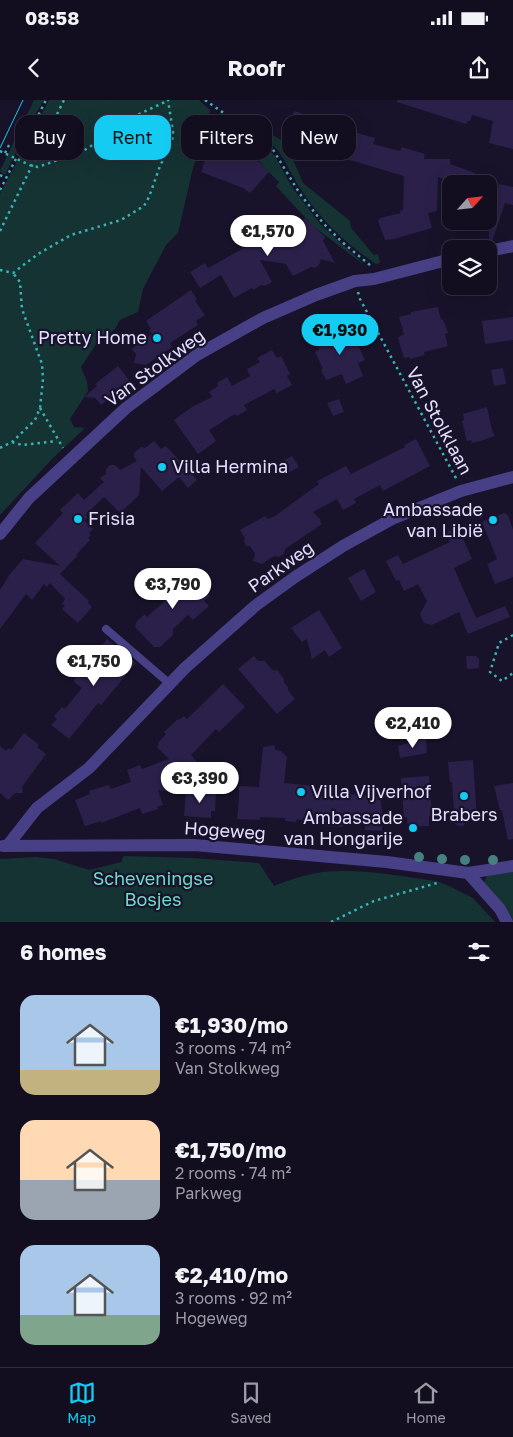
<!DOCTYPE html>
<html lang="en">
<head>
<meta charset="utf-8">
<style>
  body { margin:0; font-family:"Golos Text",sans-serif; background:#1b1729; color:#f1f3f6; height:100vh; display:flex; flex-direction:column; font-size:19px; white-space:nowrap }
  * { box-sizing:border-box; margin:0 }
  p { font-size:16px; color:#9c9ca5 }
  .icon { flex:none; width:28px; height:28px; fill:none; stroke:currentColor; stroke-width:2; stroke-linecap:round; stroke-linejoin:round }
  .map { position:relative; height:822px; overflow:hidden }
  .side { display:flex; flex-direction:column; background:#120e20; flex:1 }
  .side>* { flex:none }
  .hud { position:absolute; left:15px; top:15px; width:484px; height:45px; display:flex; gap:10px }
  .needle { width:32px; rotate:63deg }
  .tools { position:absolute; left:442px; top:75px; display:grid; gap:10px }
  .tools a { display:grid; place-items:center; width:55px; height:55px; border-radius:10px; background:#120e20; box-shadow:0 5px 20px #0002,0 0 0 1px #312e3e; font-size:25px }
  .price { position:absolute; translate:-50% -42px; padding:0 11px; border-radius:18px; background:#fff; color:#222; font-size:16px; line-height:32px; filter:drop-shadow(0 1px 2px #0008) }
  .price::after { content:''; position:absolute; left:50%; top:30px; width:15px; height:11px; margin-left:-8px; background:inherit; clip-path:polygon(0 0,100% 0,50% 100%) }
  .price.active { background:#14ccf2; color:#111 }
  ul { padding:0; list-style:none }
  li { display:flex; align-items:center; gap:15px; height:125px; padding:0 20px }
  li span { display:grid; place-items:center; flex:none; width:140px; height:100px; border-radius:15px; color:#555 }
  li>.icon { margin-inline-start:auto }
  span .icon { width:60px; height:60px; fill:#fffc; stroke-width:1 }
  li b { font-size:21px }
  h2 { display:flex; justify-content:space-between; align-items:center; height:60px; padding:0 20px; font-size:21px }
  .tag { padding:0 18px; border-radius:15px; background:#120e20; box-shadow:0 5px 20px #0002,0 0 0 1px #312e3e; font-size:18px; line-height:45px }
  .tag.active { background:#14ccf2; color:#111 }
  .status { display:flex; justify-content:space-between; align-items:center; height:35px; padding:0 25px; background:#120e20; direction:ltr }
  .status svg { height:14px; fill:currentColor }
  header { display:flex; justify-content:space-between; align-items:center; height:65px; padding:0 20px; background:#120e20; font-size:22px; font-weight:700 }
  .tab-bar { display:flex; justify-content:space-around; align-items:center; height:70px; border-top:1px solid #312e3e; background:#120e20; font-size:14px; color:#9c9ca5 }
  .tab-bar a { display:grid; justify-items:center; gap:2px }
  .tab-bar .active { color:#14ccf2 }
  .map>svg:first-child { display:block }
</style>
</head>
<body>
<div class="status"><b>08:58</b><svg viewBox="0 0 49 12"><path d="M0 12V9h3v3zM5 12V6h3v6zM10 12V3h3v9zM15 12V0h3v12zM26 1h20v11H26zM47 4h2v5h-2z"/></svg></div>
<header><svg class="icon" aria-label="back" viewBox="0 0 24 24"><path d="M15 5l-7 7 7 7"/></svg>Roofr<svg class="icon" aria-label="share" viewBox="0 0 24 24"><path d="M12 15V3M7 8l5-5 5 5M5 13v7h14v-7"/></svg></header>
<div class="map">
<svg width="513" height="822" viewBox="0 0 513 822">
  <rect width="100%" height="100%" fill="#18132a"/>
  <path fill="#163334" d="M34 0H44L30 23 5 75 0 71Z
    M49 0H199L210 10 208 27 193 68 178 133 166 145 143 189 138 212 120 220 115 229 98 241 81 267 87 282 88 291 70 319 74 327 85 328 53 358 0 415V94Z
    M256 25 286 43 303 83 350 121 351 128 374 155 378 154 380 163 376 164C346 144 320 119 300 88 292 76 287 63 278 51 272 42 260 36 256 25Z
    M256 40 267 47 276 58 292 87 320 124 367 167 313 126 276 86 279 82C269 71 247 56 256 40Z
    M124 756 192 758 259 763 274 786C290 780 306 774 323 772 360 768 399 776 436 781L447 785 473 798 495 822H0V759L35 757 54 759 89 770 122 762V759Z
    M513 772V820L505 806 484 782 487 776Z"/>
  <path fill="#2b204a" d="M397 0H513V49L489 43 493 21 472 15 470 21H468L466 24 397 2Z
    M294 11 350 28V31L375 38 373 44 400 51 402 47 425 54 424 59H450V64L475 73 471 84H458L438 77 437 111 428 113 432 128 394 139 385 140 378 121 380 118 401 113 400 111 403 110 404 76 316 50 317 44 300 39 301 37 295 36 296 31 293 28 292 18Z
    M221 27 230 30 229 33 234 35 232 41 235 42 234 45 251 54 269 72 250 93 243 88 201 72 215 30Z
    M499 84 513 87V105L505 103 492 142 489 143V96L496 97Z
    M305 118 325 137 323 141 335 163 321 159 319 165 315 168 311 167 293 176 286 164 260 160 272 182 265 186 261 185 253 190 252 188 234 198 221 175 200 188 190 172 205 163 208 168 262 138 257 128 267 123 269 128 285 119 292 131Z
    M191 190 197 199 195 201 205 215 196 221 198 225 170 243 172 247 146 265 134 263 136 254 132 249 152 234 149 230 151 229 146 221Z
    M438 207 441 220 443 219 448 233 445 234 448 246 424 252 425 255 410 259V257L404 258 398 238 404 234 399 217 411 214V212Z
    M513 217V240L485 244 482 221Z
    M340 229 342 232 351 230 365 260 358 263 363 276 346 284 342 274 326 280 321 270 323 269 315 252 319 250 317 239Z
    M272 250 277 258 281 256 290 274 287 276 292 285 277 293 274 289 244 305 247 310 237 316 235 314 209 330 216 341 198 354 174 320 192 307 212 297 209 292 218 286 217 283 227 277 232 286 250 276 247 269 260 262 257 258Z
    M118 266 129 280 116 290 118 292 101 305 95 298 84 297 97 286 95 284Z
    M503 268 506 284 494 286 491 270Z
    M339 299 344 312 333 316 327 303Z
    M487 307 492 330 495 336 480 341 472 343 471 340 467 341 462 321 464 320 463 314Z
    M416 339 430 366 383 391 380 385 354 399 356 403 343 410 337 399 313 412 321 420 320 421 322 424 285 449 284 454 279 457 274 456 262 464 253 461 255 454 250 446H246L244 441 245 438 240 430 265 416 268 419 275 416 319 384 317 381 346 366 351 374 405 347 404 345Z
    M154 341 161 349 166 346 197 380 188 388 179 377 162 391 141 367 139 395 120 413 104 397 85 415 88 417 84 421 93 429 89 433 91 435 88 438 90 440 76 455 77 456 60 474 89 501 88 503 92 507 78 523 62 509 65 506 62 504 65 499 50 483 47 487 44 484 32 500 26 494 0 529V490L10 474 23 459 60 466 35 443 63 413 60 410 78 393 84 400 104 382 100 378 106 374V369L110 365H115L120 370 137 361 134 357V353L141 347 145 348Z
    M292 356 299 367 288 373 281 362Z
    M504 413 508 415 513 430V477L495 484 487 464 497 459 482 422Z
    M458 427 472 459 454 468 476 518 505 506 510 517 468 534 459 512 432 525 424 523 420 514 427 501 418 484 404 491 399 480 396 481 386 461 398 455 403 464 450 442 445 433Z
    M364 469 376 492 361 501 348 478Z
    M189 472 210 496 204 501 209 506 193 520 188 515 173 529V535L160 547H154L135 527 136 522 145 514 147 517 165 501 158 493 166 486 168 488 178 478 180 480Z
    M319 510 342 548 329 557 325 550 312 559 307 539 302 542 291 528Z
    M107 539 136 563 101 605 98 603 69 639 51 625 57 619 54 616 62 607 65 609 82 588 73 581Z
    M254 556 258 561H265L272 570 278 571 284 579V582L288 587V590L295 599 277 614 238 569Z
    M466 556H476L479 559V568L467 569Z
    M223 584 245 607 219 632 216 629 191 655 201 667 172 692 158 690 163 705 157 707 158 709 142 714 140 708 101 723V721L85 726 75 700 90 694 89 691 105 686 109 685 111 689 131 682 127 670 140 665 142 669 169 659 157 647 159 645 158 643 166 634 164 632 178 619 179 620 184 616 187 619Z
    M24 633 39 645 37 647 46 654 22 687 23 693H15L8 700 0 693V646L6 651 9 648 11 650Z
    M426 638 427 653 400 658 398 646Z
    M275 645V650L281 651 287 657 284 683 315 686 314 695 337 697V695L345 694 380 696 383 718 382 731 365 730V724L347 723 342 727 323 726V724L297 719 296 722 285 721V718L260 717V720L237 719 239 700V686L259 687 263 647Z
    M473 660 477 720 467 721 463 726H459L455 724 452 682H450L448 662Z
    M219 673 231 674 230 691 218 690Z
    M429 676 432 714 429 717V726H420L417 730 411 731 408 728 407 717H404L401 678Z
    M513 683V739L508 740 502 710H500L494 686Z
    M186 691 216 692 215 711H211V718L184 716Z"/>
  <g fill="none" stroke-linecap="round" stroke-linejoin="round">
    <path stroke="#38b5b7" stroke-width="2.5" stroke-dasharray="2.5 4" stroke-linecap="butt" d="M205 0 261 39 272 48 300 94 323 123 342 142 371 166
      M0 51 32 66 38 67 83 51 91 46 118 24 167 1
      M5 53 10 43
      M0 75 6 78
      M0 90 46 0
      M0 131 64 0
      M0 170 13 173 38 154 71 135 121 120 144 106 149 97 160 66 172 42 173 32 168 0
      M358 192 360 199 457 380
      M40 308 63 348
      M12 342 22 345 57 341
      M0 348 12 342 35 320 40 308 43 279 42 264 22 209 20 182 13 173
      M513 535 499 543 490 572 502 581 513 573
      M331 822 374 801 437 783"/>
    <path stroke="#484086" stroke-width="8" d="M106 529 170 584"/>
    <path stroke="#484086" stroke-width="12" d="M489 151 513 146
      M0 434 29 398 126 308 197 255 263 218 316 195 355 181 374 179 451 159
      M8 745 37 708 89 668 185 568 255 506 295 477 343 446 392 419 461 391 513 377
      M3 746 194 745 387 762 468 773 513 766
      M468 773 500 809 507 822"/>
    <path stroke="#14ccf2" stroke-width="1" d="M0 48 23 0"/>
  </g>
  <g fill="#468180">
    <circle cx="419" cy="757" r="5"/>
    <circle cx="442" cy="759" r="5"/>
    <circle cx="465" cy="760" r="5"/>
    <circle cx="493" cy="760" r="5"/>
  </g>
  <g fill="#14ccf2" stroke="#18132a" stroke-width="2">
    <circle cx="157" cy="238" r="5"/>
    <circle cx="162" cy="367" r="5"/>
    <circle cx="78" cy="419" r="5"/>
    <circle cx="493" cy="420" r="5"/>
    <circle cx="301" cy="692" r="5"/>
    <circle cx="464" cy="696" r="5"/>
    <circle cx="413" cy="728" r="5"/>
  </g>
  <g text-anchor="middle" stroke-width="4.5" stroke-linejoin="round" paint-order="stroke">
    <g font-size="18" fill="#e3defd" stroke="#18132a" text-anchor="end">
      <text x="147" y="244">Pretty Home</text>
      <text x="172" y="373" text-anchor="start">Villa Hermina</text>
      <text x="483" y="416">Ambassade<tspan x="483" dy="21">van Libië</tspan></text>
      <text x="88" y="425" text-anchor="start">Frisia</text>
      <text x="311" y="698" text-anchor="start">Villa Vijverhof</text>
      <text x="464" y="721" text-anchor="middle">Brabers</text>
      <text x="403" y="724">Ambassade<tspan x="403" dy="21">van Hongarije</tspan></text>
    </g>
    <g font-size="18" fill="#e3defd" stroke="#18132a">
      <text transform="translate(155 268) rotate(-36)" y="6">Van Stolkweg</text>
      <text transform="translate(439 321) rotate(62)" y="6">Van Stolklaan</text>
      <text transform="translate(281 467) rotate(-35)" y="6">Parkweg</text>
      <text transform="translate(225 731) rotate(4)" y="6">Hogeweg</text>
    </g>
    <g font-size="18" fill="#6cdbc7" stroke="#18132a">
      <text x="153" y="785">Scheveningse<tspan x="153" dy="21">Bosjes</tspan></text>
    </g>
  </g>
</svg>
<div class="tools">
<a><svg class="needle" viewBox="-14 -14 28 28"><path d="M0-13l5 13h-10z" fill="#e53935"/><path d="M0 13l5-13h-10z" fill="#9c9ca5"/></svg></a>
<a><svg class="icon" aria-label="layers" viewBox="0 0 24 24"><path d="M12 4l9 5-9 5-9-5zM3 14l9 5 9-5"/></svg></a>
</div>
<b class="price" style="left:268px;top:157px">€1,570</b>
<b class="price active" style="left:340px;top:256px">€1,930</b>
<b class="price" style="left:173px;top:510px">€3,790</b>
<b class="price" style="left:94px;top:587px">€1,750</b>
<b class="price" style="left:413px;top:649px">€2,410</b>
<b class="price" style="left:200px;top:704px">€3,390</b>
<div class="hud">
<a class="tag">Buy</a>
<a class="tag active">Rent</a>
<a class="tag">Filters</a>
<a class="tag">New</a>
</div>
</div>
<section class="side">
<h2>6 homes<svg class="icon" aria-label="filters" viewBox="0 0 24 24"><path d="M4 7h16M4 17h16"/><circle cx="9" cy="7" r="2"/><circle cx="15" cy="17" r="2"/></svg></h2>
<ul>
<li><span style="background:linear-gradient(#a9c7e8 75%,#c2b280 0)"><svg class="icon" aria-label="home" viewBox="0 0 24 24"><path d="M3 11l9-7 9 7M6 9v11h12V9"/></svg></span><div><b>€1,930/mo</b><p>3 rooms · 74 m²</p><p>Van Stolkweg</p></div></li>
<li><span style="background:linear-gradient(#ffd9b3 60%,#9aa5b1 0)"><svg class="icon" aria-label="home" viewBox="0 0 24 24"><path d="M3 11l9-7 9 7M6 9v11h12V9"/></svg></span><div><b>€1,750/mo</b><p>2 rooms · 74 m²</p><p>Parkweg</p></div></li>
<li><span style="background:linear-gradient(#a9c7e8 70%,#7fa58c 0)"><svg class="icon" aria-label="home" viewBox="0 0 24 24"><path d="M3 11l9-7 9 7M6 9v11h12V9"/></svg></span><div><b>€2,410/mo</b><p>3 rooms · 92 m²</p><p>Hogeweg</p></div></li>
</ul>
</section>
<nav class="tab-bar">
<a class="active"><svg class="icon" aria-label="map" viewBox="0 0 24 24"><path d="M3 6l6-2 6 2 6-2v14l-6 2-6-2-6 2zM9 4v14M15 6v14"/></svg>Map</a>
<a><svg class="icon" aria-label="saved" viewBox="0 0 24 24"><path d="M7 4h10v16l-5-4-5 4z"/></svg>Saved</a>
<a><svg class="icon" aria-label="home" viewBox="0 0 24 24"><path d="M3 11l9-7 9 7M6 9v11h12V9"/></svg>Home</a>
</nav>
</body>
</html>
